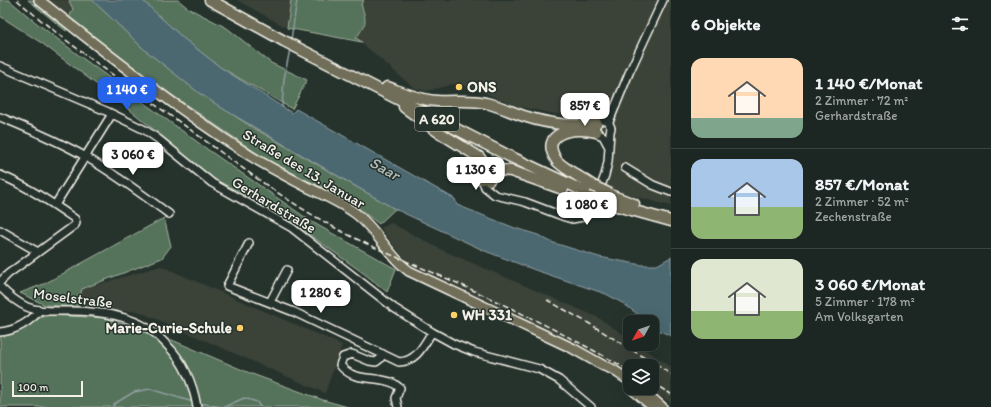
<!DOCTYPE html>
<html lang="de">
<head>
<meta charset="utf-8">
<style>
  body { margin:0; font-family:Itim,sans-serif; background:#252e2a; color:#f1f3f6; height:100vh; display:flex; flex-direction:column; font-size:15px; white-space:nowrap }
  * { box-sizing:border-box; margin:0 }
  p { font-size:13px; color:#a0a5a5 }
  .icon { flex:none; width:22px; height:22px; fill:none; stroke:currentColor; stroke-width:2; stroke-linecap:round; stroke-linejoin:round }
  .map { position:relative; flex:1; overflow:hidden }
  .side { display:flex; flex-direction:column; background:#1c2622; width:320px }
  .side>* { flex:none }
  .needle { width:26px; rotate:230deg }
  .buttons { position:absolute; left:623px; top:315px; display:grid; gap:8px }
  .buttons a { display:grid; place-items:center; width:36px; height:36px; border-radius:8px; background:#1c2622; box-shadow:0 4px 16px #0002,0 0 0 1px #3a4340; font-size:20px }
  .scale { position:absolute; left:12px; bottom:10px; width:71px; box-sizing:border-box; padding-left:4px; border:2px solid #f4f1e8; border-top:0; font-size:11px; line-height:14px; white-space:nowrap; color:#f4f1e8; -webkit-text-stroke:3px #26332d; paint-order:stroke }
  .price { position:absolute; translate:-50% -34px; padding:0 9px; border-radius:8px; background:#fff; color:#222; font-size:13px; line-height:26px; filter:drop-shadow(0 1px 2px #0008) }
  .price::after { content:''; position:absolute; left:50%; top:24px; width:12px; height:9px; margin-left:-6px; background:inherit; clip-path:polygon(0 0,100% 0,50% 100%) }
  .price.selected { background:#2563eb; color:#fff }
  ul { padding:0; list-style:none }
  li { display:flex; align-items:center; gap:12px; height:100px; padding:0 20px }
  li+li { border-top:1px solid #3a4340 }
  li span { display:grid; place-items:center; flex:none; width:112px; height:80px; border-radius:12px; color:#555 }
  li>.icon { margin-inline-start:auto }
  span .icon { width:48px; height:48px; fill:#fffc; stroke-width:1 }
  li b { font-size:17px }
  h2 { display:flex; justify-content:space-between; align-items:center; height:48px; padding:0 20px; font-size:17px }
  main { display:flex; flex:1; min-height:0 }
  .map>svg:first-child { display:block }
</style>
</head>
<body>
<main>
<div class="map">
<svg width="671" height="407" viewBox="0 0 671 407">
  <rect width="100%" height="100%" fill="#26332d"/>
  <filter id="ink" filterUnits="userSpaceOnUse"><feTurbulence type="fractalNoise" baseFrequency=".025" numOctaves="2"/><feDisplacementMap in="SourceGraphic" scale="8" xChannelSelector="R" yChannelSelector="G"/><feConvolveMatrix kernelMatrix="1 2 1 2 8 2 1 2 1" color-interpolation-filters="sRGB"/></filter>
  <g filter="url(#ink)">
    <path fill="#3b4339" d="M47 0H70L69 1 73 9 69 18Z
      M237 0H291L287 28Z
      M364 0H671V206L618 192 598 182 602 171 605 158 604 148 601 141 592 134 594 116 591 112 586 111 575 116 561 115 516 106 473 88 453 84 427 91 414 88 356 38 365 26V17L361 4Z
      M391 223 442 250 597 317 630 339V344H637L671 367V403L648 388H652V366H630V375L565 338 409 263 394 246 381 228Z
      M161 266 342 345 325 393 138 311H114L95 308 79 303 82 289Z"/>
    <path fill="#55725a" stroke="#a4b2a1" d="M0 0H9L34 21 85 60 207 149 312 222 396 269 387 292 366 275 292 222 264 205 214 179 124 105 43 44 0 16Z
      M28 0H35L68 27 66 31Z
      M70 0H92L146 51 199 93 252 127 395 209 379 224 352 203 264 158 166 91 123 60 69 18 73 9 69 1Z
      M142 0H178L188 8 227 28 271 63 307 80 292 109 220 67 183 38Z
      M291 0H364L361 4C367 22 367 23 356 38L362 42 287 28Z
      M164 218 171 246 162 258 82 289 77 307 45 305 20 293 44 284Z
      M50 315 106 318 133 328 145 329 155 337 172 340 252 374 323 400 348 407H0V332L33 320Z"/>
    <path fill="#4b6771" stroke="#8f9ea1" d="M92 0H142L183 38 220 67 292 113 296 109 455 199 457 205 515 228 538 235 551 242 599 257 642 265H657L671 257V336L656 329 652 326V322H648L624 304 606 294 535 270 485 251 395 209 307 158 225 110 199 93 146 51Z"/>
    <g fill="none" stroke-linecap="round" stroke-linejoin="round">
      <path stroke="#8f9ea1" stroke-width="1.5" d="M291 40 297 0
        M282 107 284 79 290 49
        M199 403 222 407
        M113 407 114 404 134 392 150 389 193 402
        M224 407 244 398 257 402 260 407"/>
      <g stroke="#f4f1e8" stroke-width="10">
        <path id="minor" d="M0 66 106 111 145 130 158 139 212 183 292 228 394 308 432 332 454 344 474 352 539 369 559 380 591 407
          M0 117C29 129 59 141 86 157 115 174 142 194 169 214
          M609 122 629 73 663 0
          M625 168 653 185 671 192
          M0 175C27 186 51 202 75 219L76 223 75 225 8 274 0 282
          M482 179 485 187 495 195 525 202 565 217 572 219 583 217 587 214 594 205 605 175 608 162 610 132 611 128 608 121 601 120 596 124 595 130 598 134 603 136 609 147
          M55 205 112 114
          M0 230 38 252
          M249 243 227 286 294 312 399 362C417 361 423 346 432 332
          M0 287C8 295 16 302 27 307 39 312 56 311 69 311 95 311 126 314 149 329 156 333 161 339 167 345 184 362 193 383 197 407
          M270 302 287 270
          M0 332C15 331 30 322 40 310
          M383 354 380 359 376 362 369 361 352 354 343 357 340 365C354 383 374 375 393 383 395 384 398 387 400 388L396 398 398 407"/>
      </g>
      <g stroke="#f4f1e8" stroke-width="12">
        <path id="major" d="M39 0C107 54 176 108 249 155 267 166 286 176 305 186 322 194 340 202 355 213 377 229 388 256 409 271L572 348 604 366 612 369 630 381
          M631 388 653 407
          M645 392 662 407"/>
      </g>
      <g stroke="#f4f1e8" stroke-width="13">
        <path id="highway" d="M210 0 284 41 511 157 590 194
          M387 87C404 93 420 100 437 101 454 102 470 99 486 103 500 106 513 113 527 117 545 123 579 128 596 123
          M404 107 437 131 479 157 484 164 482 179
          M489 180 492 173 499 170 511 171 563 189
          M593 186C585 180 563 168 557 161 537 132 575 126 596 132
          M610 195 634 204
          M606 203 671 221"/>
      </g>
      <use href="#minor" stroke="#26332d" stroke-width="7"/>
      <use href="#major" stroke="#706e59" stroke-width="9"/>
      <use href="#highway" stroke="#706e59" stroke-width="10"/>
      <path stroke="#f4f1e8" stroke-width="1.5" stroke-dasharray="6 3" stroke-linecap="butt" d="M17 0C71 47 130 87 188 128 237 164 286 202 341 231 381 252 424 268 466 287 522 313 577 340 630 371
        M547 300 590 324 671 374
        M652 383 671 394"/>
      <g stroke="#f4f1e8" stroke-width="13" stroke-linecap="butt">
        <path id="highway-bridge" d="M593 186 610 194
          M588 197 606 203"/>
      </g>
      <use href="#highway-bridge" stroke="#706e59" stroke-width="10"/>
    </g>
  </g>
  <g fill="#ffd166" stroke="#26332d" stroke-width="1.5">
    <circle cx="459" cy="87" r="4"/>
    <circle cx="454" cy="315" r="4"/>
    <circle cx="240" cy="328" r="4"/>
  </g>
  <g text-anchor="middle" stroke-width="3" stroke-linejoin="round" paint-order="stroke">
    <rect fill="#26332d" stroke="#b6b8b0" stroke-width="1" x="415" y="107" width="44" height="24" rx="3"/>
    <g font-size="14" font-weight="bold" fill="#f4f1e8">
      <text x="437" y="124">A 620</text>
    </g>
    <g font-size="15" font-weight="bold" fill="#f4f1e8" stroke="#26332d" text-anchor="start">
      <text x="467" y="92">ONS</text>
      <text x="462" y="320">WH 331</text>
      <text x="232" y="333" text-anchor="end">Marie-Curie-Schule</text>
    </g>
    <g font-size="15" fill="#f4f1e8" stroke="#26332d">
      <text transform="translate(304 169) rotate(31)" y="5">Straße des 13. Januar</text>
      <text transform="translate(274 205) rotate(31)" y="5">Gerhardstraße</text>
      <text transform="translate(73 298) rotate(7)" y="5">Moselstraße</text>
    </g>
    <g font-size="16" font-style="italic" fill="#b0bab8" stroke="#26332d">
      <text transform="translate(385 168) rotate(29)" y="6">Saar</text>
    </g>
  </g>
</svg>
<div class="buttons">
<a><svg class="needle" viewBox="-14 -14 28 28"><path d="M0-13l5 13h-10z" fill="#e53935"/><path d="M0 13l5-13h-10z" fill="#a0a5a5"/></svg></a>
<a><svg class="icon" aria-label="layers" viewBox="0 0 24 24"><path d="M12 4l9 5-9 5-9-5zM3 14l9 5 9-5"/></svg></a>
</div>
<div class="scale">100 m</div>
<b class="price selected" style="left:127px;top:111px">1 140 €</b>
<b class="price" style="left:585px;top:127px">857 €</b>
<b class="price" style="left:133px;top:176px">3 060 €</b>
<b class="price" style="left:476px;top:191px">1 130 €</b>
<b class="price" style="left:587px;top:226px">1 080 €</b>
<b class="price" style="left:321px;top:314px">1 280 €</b>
</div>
<section class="side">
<h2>6 Objekte<svg class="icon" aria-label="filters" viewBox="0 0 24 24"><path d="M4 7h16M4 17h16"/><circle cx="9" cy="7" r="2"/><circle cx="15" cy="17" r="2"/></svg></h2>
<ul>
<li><span style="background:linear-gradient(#ffd9b3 75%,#7fa58c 0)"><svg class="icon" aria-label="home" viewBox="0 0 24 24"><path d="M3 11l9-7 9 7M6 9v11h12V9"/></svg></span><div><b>1 140 €/Monat</b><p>2 Zimmer · 72 m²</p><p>Gerhardstraße</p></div></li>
<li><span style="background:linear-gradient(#a9c7e8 60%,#8fb573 0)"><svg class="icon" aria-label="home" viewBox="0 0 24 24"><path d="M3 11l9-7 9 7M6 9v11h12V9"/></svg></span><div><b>857 €/Monat</b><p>2 Zimmer · 52 m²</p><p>Zechenstraße</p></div></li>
<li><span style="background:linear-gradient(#dfe7d0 65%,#8fb573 0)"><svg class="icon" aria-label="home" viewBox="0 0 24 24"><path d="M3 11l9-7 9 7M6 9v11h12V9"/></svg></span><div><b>3 060 €/Monat</b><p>5 Zimmer · 178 m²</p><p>Am Volksgarten</p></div></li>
</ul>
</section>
</main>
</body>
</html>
